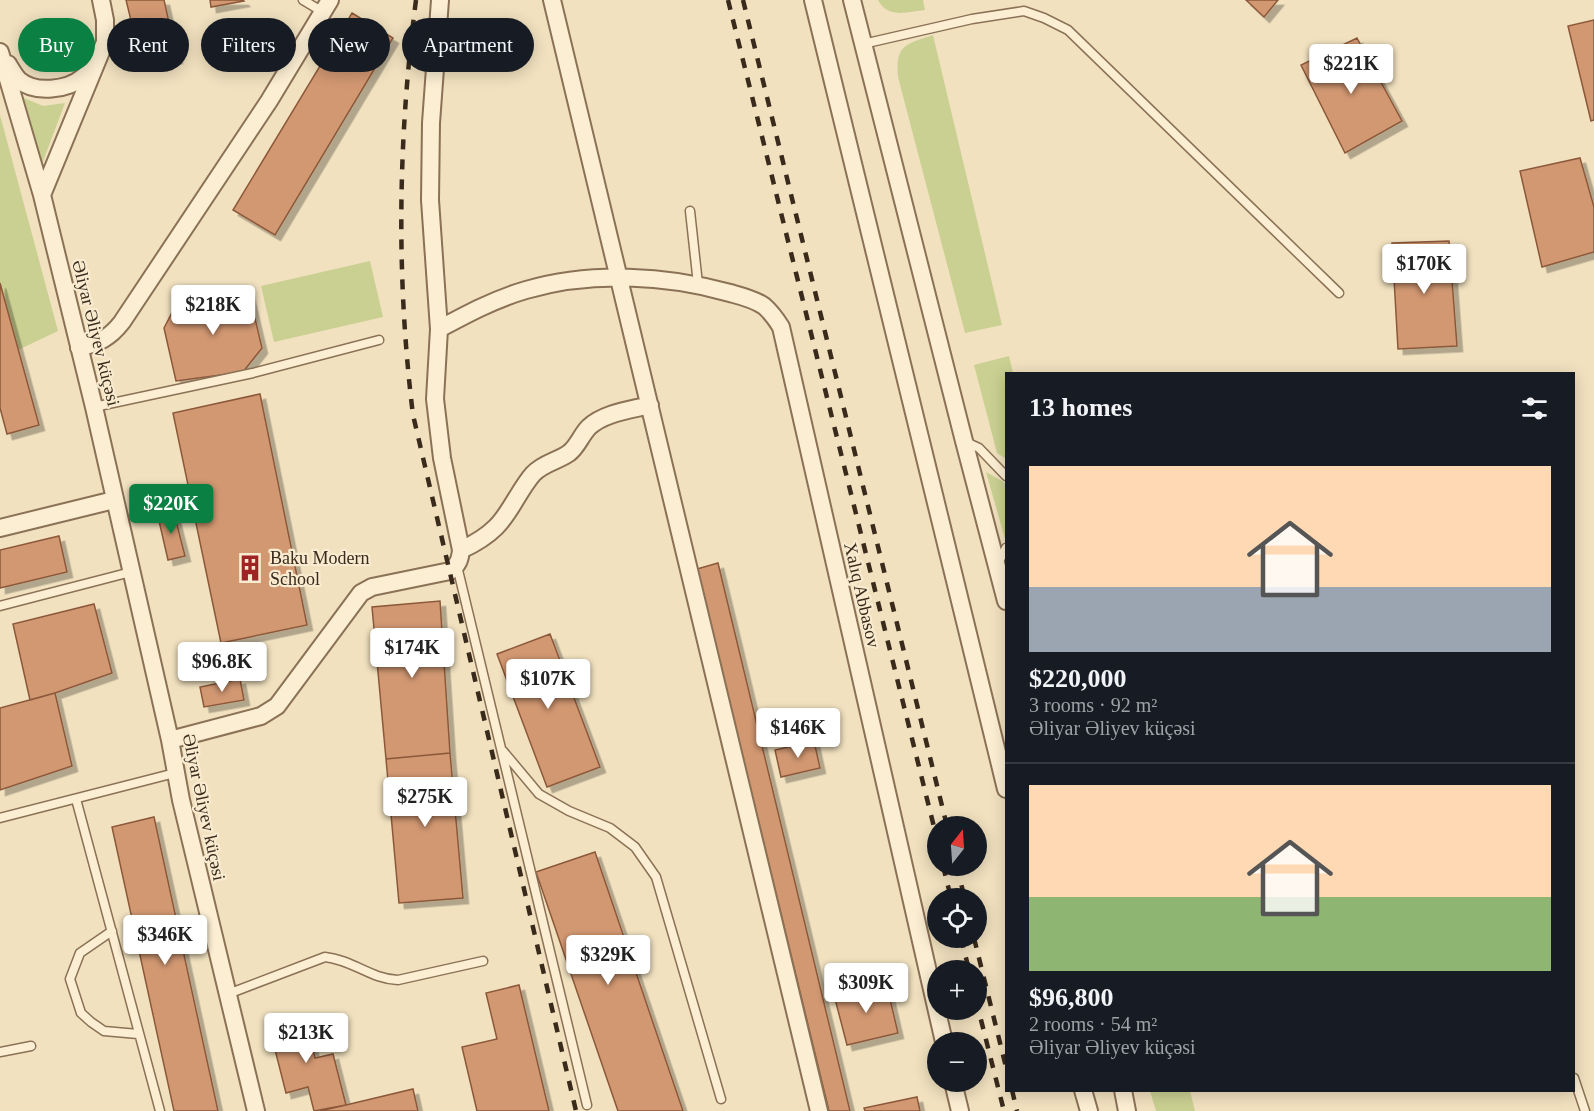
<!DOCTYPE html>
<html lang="en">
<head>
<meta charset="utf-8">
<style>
  body { margin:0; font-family:Georgia,serif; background:#20242c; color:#f1f3f6; height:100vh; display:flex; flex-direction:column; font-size:22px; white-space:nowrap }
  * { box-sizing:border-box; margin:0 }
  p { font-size:20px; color:#9ea1a6 }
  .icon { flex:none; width:33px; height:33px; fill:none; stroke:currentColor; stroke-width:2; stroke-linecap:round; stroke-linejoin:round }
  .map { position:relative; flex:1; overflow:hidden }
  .side { position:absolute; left:1005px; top:372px; width:570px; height:720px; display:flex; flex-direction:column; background:#171b24; border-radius:0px; box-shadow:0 3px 15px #0003 }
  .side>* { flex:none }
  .banner { position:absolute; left:18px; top:18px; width:570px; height:54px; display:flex; gap:12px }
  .needle { width:39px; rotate:17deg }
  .buttons { position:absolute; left:927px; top:816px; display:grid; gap:12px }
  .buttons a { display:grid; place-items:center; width:60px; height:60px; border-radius:50%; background:#171b24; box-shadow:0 3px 15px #0003; font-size:30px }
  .price { position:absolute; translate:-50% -51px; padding:0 14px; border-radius:6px; background:#fff; color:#222; font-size:20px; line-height:39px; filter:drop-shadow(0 2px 3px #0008) }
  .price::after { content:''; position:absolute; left:50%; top:36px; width:18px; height:14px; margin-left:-9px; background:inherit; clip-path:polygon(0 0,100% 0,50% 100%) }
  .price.on { background:#0b8043; color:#fff }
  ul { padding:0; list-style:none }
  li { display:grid; align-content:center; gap:12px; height:318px; padding:0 24px }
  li+li { border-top:2px solid #363941 }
  li span { display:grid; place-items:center; height:186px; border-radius:0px; color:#555 }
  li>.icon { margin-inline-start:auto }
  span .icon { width:108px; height:108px; fill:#fffc; stroke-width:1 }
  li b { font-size:26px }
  h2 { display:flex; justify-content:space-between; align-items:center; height:72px; padding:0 24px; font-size:26px }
  .tag { padding:0 21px; border-radius:27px; background:#171b24; box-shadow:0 3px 15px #0003; font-size:21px; line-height:54px }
  .tag.on { background:#0b8043; color:#fff }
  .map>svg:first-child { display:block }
</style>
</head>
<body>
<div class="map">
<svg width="1594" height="1111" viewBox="0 0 1594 1111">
  <defs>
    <filter id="shadow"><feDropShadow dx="5.5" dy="5.5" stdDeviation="0" flood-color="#0004"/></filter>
  </defs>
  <rect width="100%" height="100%" fill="#f1e1bf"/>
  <path fill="#cad092" d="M878 0H923L925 10C907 12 888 19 878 0Z
    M933 35 1002 325 965 333 898 77C895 45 906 44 933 35Z
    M24 98 43 106 65 103 42 164Z
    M0 115 58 331 18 350 0 283Z
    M370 261 383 317 274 342 261 286Z
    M1009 356 1013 373 1006 374V459L997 453 974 365Z
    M986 472 1004 482 1006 487V532L1005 539Z
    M1150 1091H1190L1195 1111H1156Z"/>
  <path fill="#d29872" stroke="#8c593a" stroke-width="1.5" filter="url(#shadow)" d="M126 0H164L177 58 142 65Z
    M210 0H243L244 1 211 7Z
    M1246 0H1278L1264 17Z
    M352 13 393 38 275 235 233 210Z
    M1594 20V120L1591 121 1568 26Z
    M1357 38 1402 121 1345 153 1301 65Z
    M1580 158 1594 207V252L1542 267 1520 171Z
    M1449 241 1457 346 1398 349 1392 243Z
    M0 283 39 425 7 434 0 408Z
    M248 289 262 348 243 372 176 381 164 328 176 305Z
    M260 394 307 625 221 643 173 413Z
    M173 509 185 556 168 560 157 512Z
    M59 536 67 572 0 588V550Z
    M718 563 850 1111H829L697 569Z
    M440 601 450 753 386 759 372 607Z
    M94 604 112 673 55 693 30 700 13 624Z
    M550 634 600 767 547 787 497 654Z
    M240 679 244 700 204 707 200 687Z
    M55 693 72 766 0 790V708Z
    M814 741 820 768 781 777 775 750Z
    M450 753 463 898 399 903 386 759Z
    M154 817 218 1111H174L112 827Z
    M595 852 683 1111H618L536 872Z
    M886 982 898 1033 847 1045 834 995Z
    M519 985 549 1111H477L462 1047 497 1039 486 993Z
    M305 1014 315 1058 333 1054 346 1105 314 1111 308 1087 286 1093 268 1022Z
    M413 1089 418 1111H320L346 1105Z
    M917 1097 920 1111H865L864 1108Z"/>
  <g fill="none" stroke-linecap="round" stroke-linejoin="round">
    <g stroke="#8b7156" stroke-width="11">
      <path id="lane" d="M303 0 323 12
        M863 44 972 19 1024 11 1044 18 1068 30 1339 293
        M690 211 698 284
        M94 407 253 373 379 340
        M964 441 979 448 1006 476
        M998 563 1006 548
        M457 566 587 1105
        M0 606 131 572
        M503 751 539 794 569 811 610 828 635 847 656 877 721 1099
        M76 799 160 1111
        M0 818 175 773
        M112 931 80 953 70 979 81 1013 91 1022 104 1031 138 1034
        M228 994 325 957C353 960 371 979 398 980L483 961
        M0 1052 31 1046
        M1574 1078 1585 1111"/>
    </g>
    <g stroke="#8b7156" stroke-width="20">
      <path id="street" d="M552 0 819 1111
        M813 0 1006 789
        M852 0 964 441 1006 601
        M0 52 42 195 94 407 170 740 181 800 256 1111
        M8 64C11 69 15 76 19 80 35 94 68 90 83 77 87 74 90 70 94 66
        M42 195 105 42V20L101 0
        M439 329C467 314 495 299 526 290 591 271 666 275 730 293 741 296 754 299 764 306 771 312 776 319 781 327L944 1042
        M79 348C99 342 109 339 122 322L269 101 330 0
        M0 528 114 500
        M461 550C474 544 486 537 496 527 511 512 519 490 533 474 543 463 558 461 569 453 578 446 581 435 589 427 604 413 630 410 650 405
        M170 740 261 716 277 706 361 593 372 587 450 571C458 565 460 560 461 550L442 458 435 399 439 329 430 200 431 123 440 0
        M953 1082 960 1111
        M1083 1090 1089 1111
        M1123 1090 1127 1111"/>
    </g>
    <use href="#lane" stroke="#fbeed3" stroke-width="8"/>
    <use href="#street" stroke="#fbeed3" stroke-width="16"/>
    <path stroke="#392a1c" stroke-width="4.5" stroke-dasharray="10 10" stroke-linecap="butt" d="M416 0C398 138 396 277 413 415L576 1111
      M728 0 938 843
      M743 0 947 826
      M943 866 951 898
      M956 866 965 898
      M961 938 969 970
      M974 938 1006 1067
      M976 1000 1004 1111
      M1012 1090 1017 1111"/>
  </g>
  <defs>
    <g id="building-bare" transform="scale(2.07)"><path d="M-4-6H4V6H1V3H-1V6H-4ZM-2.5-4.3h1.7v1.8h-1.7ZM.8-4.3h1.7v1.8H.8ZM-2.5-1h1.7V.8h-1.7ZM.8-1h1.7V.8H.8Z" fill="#9f2225" stroke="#f8ebcf" stroke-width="2.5" paint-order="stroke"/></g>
  </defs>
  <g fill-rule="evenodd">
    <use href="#building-bare" x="250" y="568"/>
  </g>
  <g text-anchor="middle" stroke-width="4.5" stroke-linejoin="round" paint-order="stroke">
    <g font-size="18" fill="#392a1c" stroke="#f8ebcf">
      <text transform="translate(96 333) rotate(76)" y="6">Əliyar Əliyev küçəsi</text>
      <text transform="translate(862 595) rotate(77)" y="6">Xalıq Abbasov</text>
      <text transform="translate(204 807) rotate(78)" y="6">Əliyar Əliyev küçəsi</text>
    </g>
    <g font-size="18" fill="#392a1c" stroke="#f8ebcf" text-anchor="start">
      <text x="270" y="564">Baku Modern<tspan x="270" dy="21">School</tspan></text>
    </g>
  </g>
</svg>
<div class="buttons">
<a><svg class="needle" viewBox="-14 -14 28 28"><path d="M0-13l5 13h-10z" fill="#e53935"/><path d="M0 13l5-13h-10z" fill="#9ea1a6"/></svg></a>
<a><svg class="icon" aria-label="locate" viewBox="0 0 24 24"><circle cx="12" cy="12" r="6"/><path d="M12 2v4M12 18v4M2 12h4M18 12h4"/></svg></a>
<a>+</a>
<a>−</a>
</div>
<b class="price" style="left:1351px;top:95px">$221K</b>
<b class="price" style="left:1424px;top:295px">$170K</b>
<b class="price" style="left:213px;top:336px">$218K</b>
<b class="price on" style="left:171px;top:535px">$220K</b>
<b class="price" style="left:412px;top:679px">$174K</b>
<b class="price" style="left:222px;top:693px">$96.8K</b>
<b class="price" style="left:548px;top:710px">$107K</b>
<b class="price" style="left:798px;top:759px">$146K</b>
<b class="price" style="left:425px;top:828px">$275K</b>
<b class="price" style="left:165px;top:966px">$346K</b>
<b class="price" style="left:608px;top:986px">$329K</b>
<b class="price" style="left:866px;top:1014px">$309K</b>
<b class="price" style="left:306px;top:1064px">$213K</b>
<div class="banner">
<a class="tag on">Buy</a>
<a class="tag">Rent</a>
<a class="tag">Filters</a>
<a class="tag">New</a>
<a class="tag">Apartment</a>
</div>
<section class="side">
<h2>13 homes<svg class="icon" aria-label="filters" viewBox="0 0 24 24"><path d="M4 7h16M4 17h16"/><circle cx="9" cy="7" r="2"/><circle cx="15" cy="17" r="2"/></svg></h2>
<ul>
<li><span style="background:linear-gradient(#ffd9b3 65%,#9aa5b1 0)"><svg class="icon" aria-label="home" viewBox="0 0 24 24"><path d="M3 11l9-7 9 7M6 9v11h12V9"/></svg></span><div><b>$220,000</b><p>3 rooms · 92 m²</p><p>Əliyar Əliyev küçəsi</p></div></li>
<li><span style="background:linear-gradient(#ffd9b3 60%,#8fb573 0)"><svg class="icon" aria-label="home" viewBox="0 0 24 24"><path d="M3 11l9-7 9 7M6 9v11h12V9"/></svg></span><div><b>$96,800</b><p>2 rooms · 54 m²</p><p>Əliyar Əliyev küçəsi</p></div></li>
</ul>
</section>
</div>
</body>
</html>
